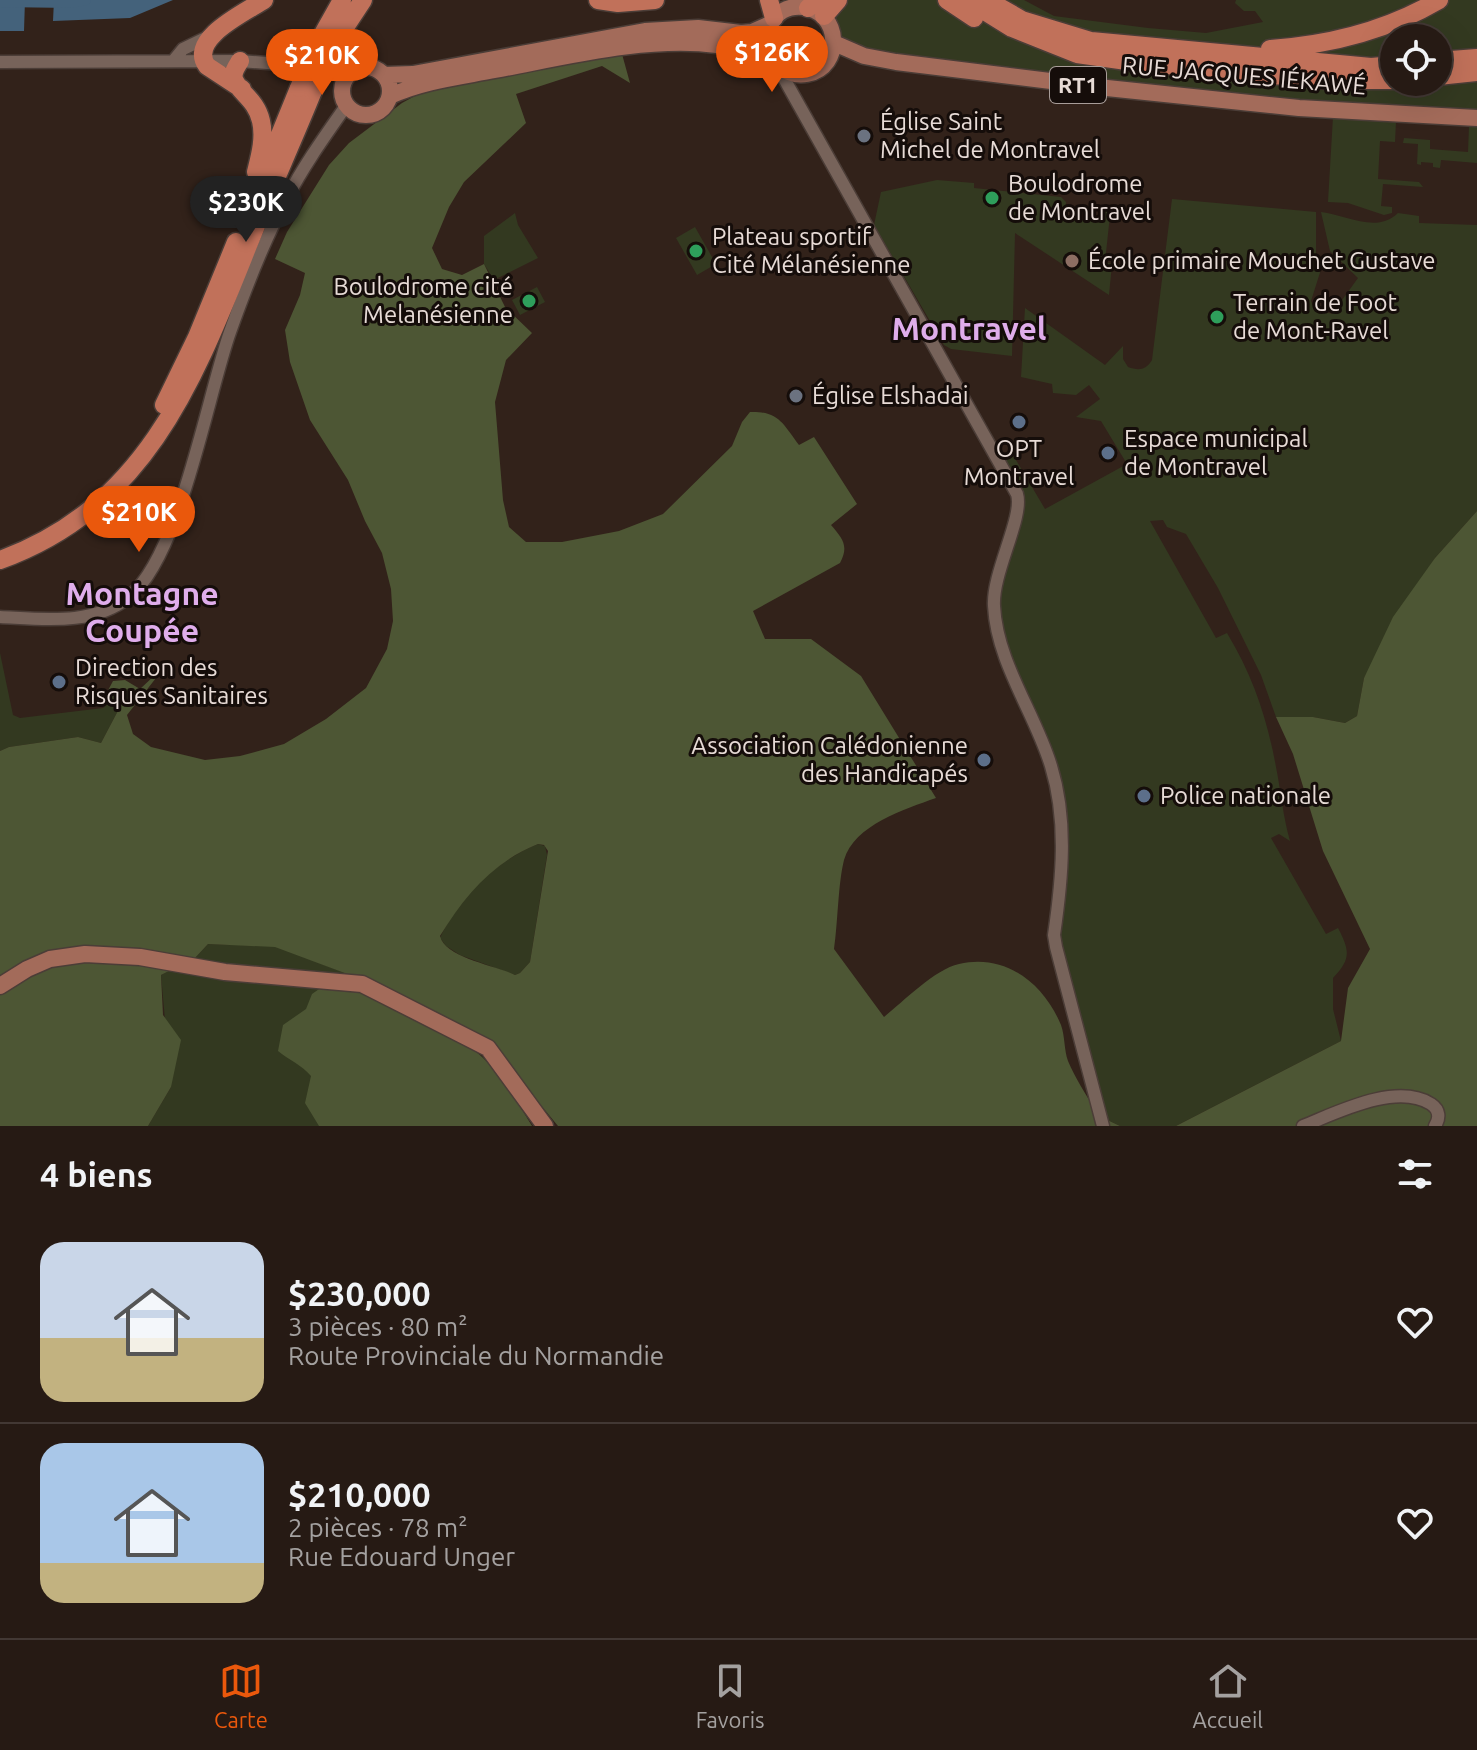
<!DOCTYPE html>
<html lang="fr">
<head>
<meta charset="utf-8">
<style>
  body { margin:0; font-family:Ubuntu,sans-serif; background:#2e231d; color:#f1f3f6; height:100vh; display:flex; flex-direction:column; font-size:30px; white-space:nowrap }
  * { box-sizing:border-box; margin:0 }
  p { font-size:26px; color:#a4a1a0 }
  .icon { flex:none; width:44px; height:44px; fill:none; stroke:currentColor; stroke-width:2; stroke-linecap:round; stroke-linejoin:round }
  .map { position:relative; height:1126px; overflow:hidden }
  .drawer { display:flex; flex-direction:column; background:#261a14; flex:1 }
  .drawer>* { flex:none }
  .fabs { position:absolute; left:1380px; top:24px; display:grid; gap:16px }
  .fabs a { display:grid; place-items:center; width:72px; height:72px; border-radius:50%; background:#261a14; box-shadow:0 8px 32px #0002,0 0 0 2px #423834; font-size:40px }
  .price { position:absolute; translate:-50% -68px; padding:0 18px; border-radius:28px; background:#ea580c; color:#fff; font-size:26px; line-height:52px; filter:drop-shadow(0 2px 4px #0008) }
  .price::after { content:''; position:absolute; left:50%; top:48px; width:24px; height:18px; margin-left:-12px; background:inherit; clip-path:polygon(0 0,100% 0,50% 100%) }
  .price.on { background:#222; color:#fff }
  ul { padding:0; list-style:none }
  li { display:flex; align-items:center; gap:24px; height:200px; padding:0 40px }
  li+li { border-top:2px solid #423834 }
  li span { display:grid; place-items:center; flex:none; width:224px; height:160px; border-radius:24px; color:#555 }
  li>.icon { margin-inline-start:auto }
  span .icon { width:96px; height:96px; fill:#fffc; stroke-width:1 }
  li b { font-size:34px }
  h2 { display:flex; justify-content:space-between; align-items:center; height:96px; padding:0 40px; font-size:34px }
  .dock { display:flex; justify-content:space-around; align-items:center; height:112px; border-top:2px solid #423834; background:#261a14; font-size:22px; color:#a4a1a0 }
  .dock a { display:grid; justify-items:center; gap:4px }
  .dock .on { color:#ea580c }
  .map>svg:first-child { display:block }
</style>
</head>
<body>
<div class="map">
<svg width="1477" height="1126" viewBox="0 0 1477 1126">
  <rect width="100%" height="100%" fill="#32221a"/>
  <path fill="#333920" fill-rule="evenodd" d="M807 0H1024L1054 16 1148 28 1206 33 1263 22 1255 11H1244L1235 3 1236 0H1477V163L1441 160 1440 168 1433 167V163L1421 162V165L1417 164 1418 144 1403 143 1404 138 1430 140V149L1468 152 1469 126 1396 122 1395 142 1380 141 1378 179 1419 182 1423 187 1383 184 1381 206 1392 207V213L1384 215 1348 203 1328 202 1333 117 850 60 833 16ZM1394 38H1438V82H1394Z
    M937 180 974 183V188L1061 197 1066 202 1065 219 1102 222 1105 206H1111L1105 262 1112 264 1109 295 1015 233 1012 356 951 349 944 345 874 225 881 192Z
    M1172 199 1316 212V255L1323 263 1311 301 1314 308 1332 314 1358 278 1330 251 1321 212C1346 215 1377 234 1398 213L1419 216V223L1477 225V511L1435 558 1364 678 1357 716 1345 723 1313 717H1276L1261 675 1218 588 1186 534 1167 527 1163 520 1150 521 1216 638 1227 633C1253 676 1267 718 1276 767 1281 792 1283 817 1290 841L1279 834 1271 838 1326 934 1338 928C1350 951 1351 959 1333 978V1009L1341 1041 1176 1126H1120L1099 1116 1059 963 1057 794 1006 659 994 604 1018 510 1001 462 1013 455 1045 509 1127 464 1101 421 1076 417 1100 399 1089 385 1076 395 1053 393 1052 384 1021 377 1025 308 1105 365 1123 346V359L1128 367C1139 371 1146 370 1152 360Z
    M515 213 518 225 538 258 494 280 484 264V236Z
    M695 227 716 264 697 275 676 238Z
    M537 287 545 302 520 315 512 300Z
    M0 653 13 715 20 718 103 708 109 703 121 705 101 743 78 737 9 747 0 751Z
    M538 844 545 846 547 855 530 962 520 973 515 975 460 955 446 946 440 938C459 896 496 861 538 844Z
    M208 944 275 946 366 981 484 1058 532 1126H148L171 1087 161 975 195 958Z"/>
  <path fill="#4d5634" fill-rule="evenodd" d="M622 54 630 83 602 66 516 94 526 123 464 182 449 207 432 248 442 269 462 275 484 264 505 307 532 333 506 360 495 402 503 500 509 527 526 542H562L619 531 663 514 732 446 742 422 750 412C779 411 783 424 799 445L814 437 857 504 831 525C843 539 849 546 840 563L753 611 765 639H811L861 676 936 798C905 809 854 825 844 860 838 884 838 922 834 949L884 1017C904 1001 935 969 959 964 1006 953 1044 984 1061 1025 1065 1036 1064 1050 1068 1061 1075 1078 1086 1094 1095 1110L1099 1116 1120 1126H558L491 1045 366 981 275 947 208 944 195 958 161 975 163 1015 181 1040 171 1087 148 1126H0V751L9 747 78 737 101 743 121 705 109 703 105 696 113 681 125 680 140 689 155 675 156 678 127 715 133 734 151 747 205 760 240 756 284 744 326 719 366 688 387 649 393 621 391 589 382 553 365 521 348 480 310 420 290 362 285 330 300 295 305 273 275 259 287 232 329 165 349 143 402 103 431 87 530 71 578 59ZM538 844 544 845 548 851 530 962 520 973 515 975C495 965 445 958 440 936 465 895 493 862 538 844Z
    M1477 511V1126H1176L1341 1041 1348 988 1370 949 1323 851 1293 754 1276 717H1313L1345 723 1357 716 1364 678 1393 617 1435 558Z
    M322 987C337 988 352 987 366 993 396 1004 464 1037 485 1060 504 1079 518 1103 532 1126H319L305 1103 311 1076C302 1065 289 1060 278 1051L283 1025 306 1009 312 994Z"/>
  <path fill="#44627b" d="M0 0H25L24 31H0Z
    M54 0H173L130 18 53 21Z"/>
  <g fill="none" stroke-linecap="round" stroke-linejoin="round">
    <path stroke="#44627b" stroke-width="10" d="M0 2 71 3 86 0"/>
    <g stroke="#4b3d37" stroke-width="15">
      <path id="minor" d="M174 60 183 49 210 36
        M0 62 240 61 334 68 347 75
        M777 66 1017 494C1024 517 992 573 994 606 997 663 1035 713 1051 766 1068 821 1062 880 1054 935L1056 947 1103 1126
        M0 617C43 619 93 626 129 597 180 556 207 397 230 332 246 287 264 239 287 198 304 165 325 136 346 106
        M1303 1126C1336 1113 1396 1082 1431 1104 1440 1110 1440 1118 1435 1126"/>
    </g>
    <g stroke="#4b3d37" stroke-width="19">
      <path id="major" d="M834 43 864 56 896 62 1107 88 1299 108 1477 118
        M342 91a24 24 0 1 1 48 0a24 24 0 1 1-48 0Z
        M384 75 413 74 645 31 698 28 741 33 752 32 770 24
        M390 96C423 81 459 77 495 70 565 57 646 36 717 45 731 47 745 48 758 54 775 61 786 78 807 74 844 67 841 11 803 7 772 4 759 36 772 61
        M0 986 27 969 50 959 85 954 140 957 225 972 362 984 488 1048 545 1126"/>
    </g>
    <g stroke="#4b3d37" stroke-width="21">
      <path id="highway" d="M598 0 618 3 655 0
        M769 0 774 18
        M947 0 974 18
        M967 0 1012 28 1077 54 1134 62 1328 80H1394
        M987 0 1022 20 1091 41 1371 67 1394 65
        M808 8 819 0
        M824 16 838 0
        M319 41 342 0
        M332 47 363 0
        M1270 49C1328 45 1388 30 1439 0
        M240 61C237 66 232 72 234 79 239 93 256 99 261 121 265 138 260 156 256 172
        M1438 61 1477 58
        M1438 76 1477 72
        M242 89 207 66C187 39 246 12 264 0
        M246 218 299 88
        M164 405 197 337 236 242
        M0 560C146 507 194 380 247 248 268 195 292 143 313 91"/>
    </g>
    <use href="#minor" stroke="#77635a" stroke-width="12"/>
    <use href="#major" stroke="#a36b5a" stroke-width="16"/>
    <use href="#highway" stroke="#c1715a" stroke-width="18"/>
    <g stroke="#4b3d37" stroke-width="21" stroke-linecap="butt">
      <path id="highway-bridge" d="M299 88 319 41
        M313 91 332 47"/>
    </g>
    <use href="#highway-bridge" stroke="#c1715a" stroke-width="18"/>
  </g>
  <g fill="#6b7280" stroke="#150d0a" stroke-width="3">
    <circle cx="864" cy="136" r="8"/>
    <circle cx="796" cy="396" r="8"/>
  </g>
  <g fill="#2e9e5b" stroke="#150d0a" stroke-width="3">
    <circle cx="992" cy="198" r="8"/>
    <circle cx="696" cy="251" r="8"/>
    <circle cx="529" cy="301" r="8"/>
    <circle cx="1217" cy="317" r="8"/>
  </g>
  <circle fill="#8d6e63" stroke="#150d0a" stroke-width="3" cx="1072" cy="261" r="8"/>
  <g fill="#5c6f8a" stroke="#150d0a" stroke-width="3">
    <circle cx="1019" cy="422" r="8"/>
    <circle cx="1108" cy="453" r="8"/>
    <circle cx="59" cy="682" r="8"/>
    <circle cx="984" cy="760" r="8"/>
    <circle cx="1144" cy="796" r="8"/>
  </g>
  <g text-anchor="middle" stroke-width="6" stroke-linejoin="round" paint-order="stroke">
    <rect fill="#150d0a" stroke="#a89d99" stroke-width="2" x="1050" y="67" width="56" height="36" rx="6"/>
    <g font-size="22" font-weight="bold" fill="#e7dbd6">
      <text x="1078" y="93">RT1</text>
    </g>
    <g font-size="24" fill="#e7dbd6" stroke="#150d0a">
      <text transform="translate(1244 76) rotate(5)" y="8">RUE JACQUES IÉKAWÉ</text>
    </g>
    <g font-size="24" fill="#e7dbd6" stroke="#150d0a" text-anchor="start">
      <text x="880" y="130">Église Saint<tspan x="880" dy="28">Michel de Montravel</tspan></text>
      <text x="1008" y="192">Boulodrome<tspan x="1008" dy="28">de Montravel</tspan></text>
      <text x="712" y="245">Plateau sportif<tspan x="712" dy="28">Cité Mélanésienne</tspan></text>
      <text x="1088" y="269">École primaire Mouchet Gustave</text>
      <text x="513" y="295" text-anchor="end">Boulodrome cité<tspan x="513" dy="28">Melanésienne</tspan></text>
      <text x="1233" y="311">Terrain de Foot<tspan x="1233" dy="28">de Mont-Ravel</tspan></text>
      <text x="812" y="404">Église Elshadai</text>
      <text x="1124" y="447">Espace municipal<tspan x="1124" dy="28">de Montravel</tspan></text>
      <text x="1019" y="457" text-anchor="middle">OPT<tspan x="1019" dy="28">Montravel</tspan></text>
      <text x="75" y="676">Direction des<tspan x="75" dy="28">Risques Sanitaires</tspan></text>
      <text x="968" y="754" text-anchor="end">Association Calédonienne<tspan x="968" dy="28">des Handicapés</tspan></text>
      <text x="1160" y="804">Police nationale</text>
    </g>
    <g font-size="32" font-weight="bold" fill="#dfadeb" stroke="#150d0a">
      <text x="969" y="340">Montravel</text>
      <text x="142" y="605">Montagne<tspan x="142" dy="37">Coupée</tspan></text>
    </g>
  </g>
</svg>
<div class="fabs">
<a><svg class="icon" aria-label="locate" viewBox="0 0 24 24"><circle cx="12" cy="12" r="6"/><path d="M12 2v4M12 18v4M2 12h4M18 12h4"/></svg></a>
</div>
<b class="price" style="left:772px;top:94px">$126K</b>
<b class="price" style="left:322px;top:97px">$210K</b>
<b class="price on" style="left:246px;top:244px">$230K</b>
<b class="price" style="left:139px;top:554px">$210K</b>
</div>
<section class="drawer">
<h2>4 biens<svg class="icon" aria-label="filters" viewBox="0 0 24 24"><path d="M4 7h16M4 17h16"/><circle cx="9" cy="7" r="2"/><circle cx="15" cy="17" r="2"/></svg></h2>
<ul>
<li><span style="background:linear-gradient(#c9d6e8 60%,#c2b280 0)"><svg class="icon" aria-label="home" viewBox="0 0 24 24"><path d="M3 11l9-7 9 7M6 9v11h12V9"/></svg></span><div><b>$230,000</b><p>3 pièces · 80 m²</p><p>Route Provinciale du Normandie</p></div><svg class="icon" aria-label="heart" viewBox="0 0 24 24"><path d="M12 20l-8-8c-3-5 5-10 8-4 3-6 11-1 8 4z"/></svg></li>
<li><span style="background:linear-gradient(#a9c7e8 75%,#c2b280 0)"><svg class="icon" aria-label="home" viewBox="0 0 24 24"><path d="M3 11l9-7 9 7M6 9v11h12V9"/></svg></span><div><b>$210,000</b><p>2 pièces · 78 m²</p><p>Rue Edouard Unger</p></div><svg class="icon" aria-label="heart" viewBox="0 0 24 24"><path d="M12 20l-8-8c-3-5 5-10 8-4 3-6 11-1 8 4z"/></svg></li>
</ul>
</section>
<nav class="dock">
<a class="on"><svg class="icon" aria-label="map" viewBox="0 0 24 24"><path d="M3 6l6-2 6 2 6-2v14l-6 2-6-2-6 2zM9 4v14M15 6v14"/></svg>Carte</a>
<a><svg class="icon" aria-label="saved" viewBox="0 0 24 24"><path d="M7 4h10v16l-5-4-5 4z"/></svg>Favoris</a>
<a><svg class="icon" aria-label="home" viewBox="0 0 24 24"><path d="M3 11l9-7 9 7M6 9v11h12V9"/></svg>Accueil</a>
</nav>
</body>
</html>
